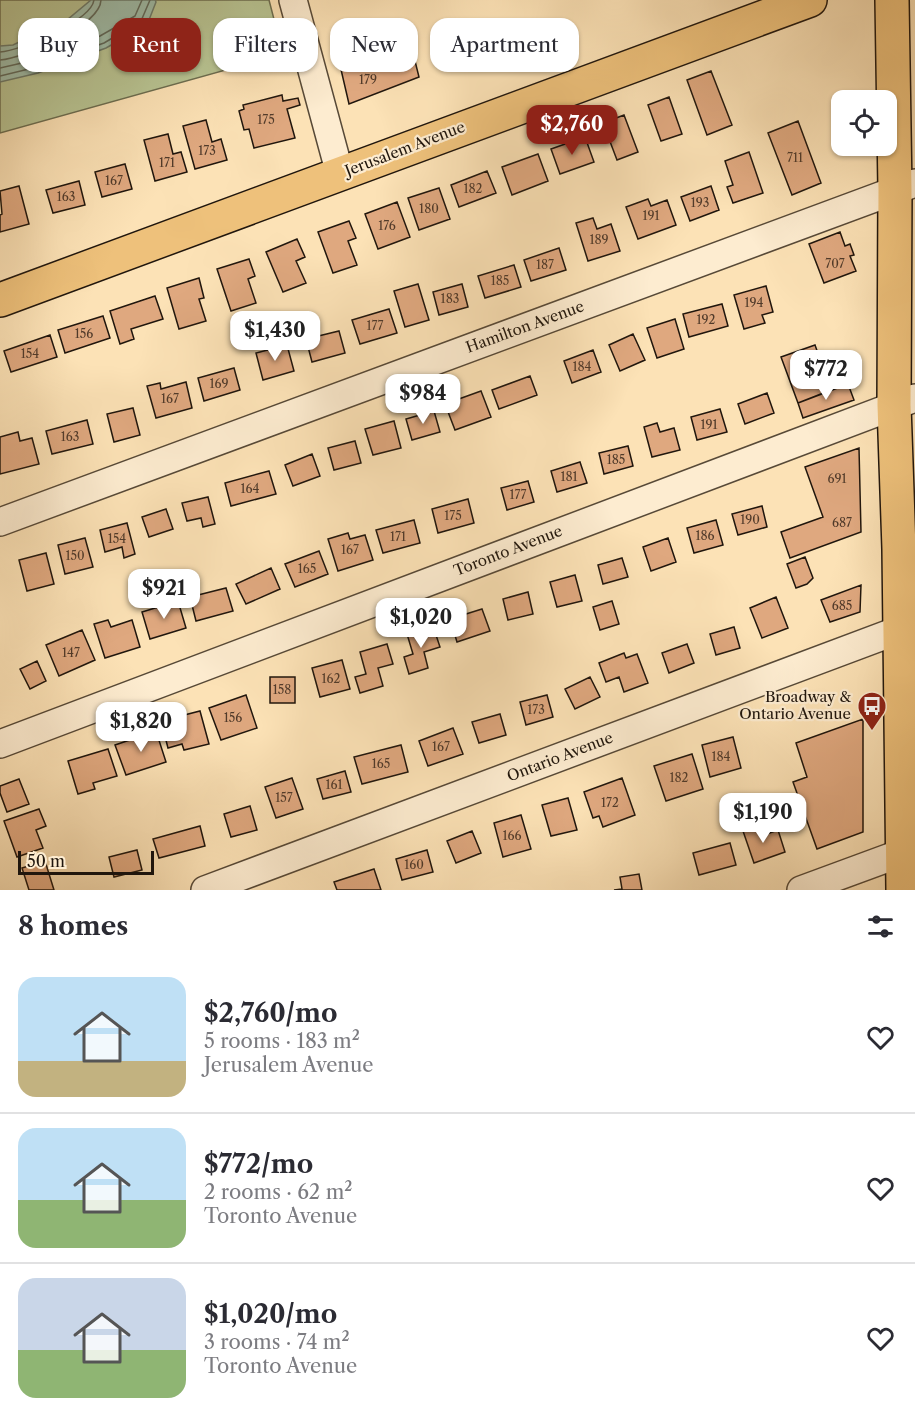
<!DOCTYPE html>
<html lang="en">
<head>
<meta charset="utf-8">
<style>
  body { margin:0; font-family:"Libre Caslon Text",serif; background:#f2f2f3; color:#2b2b33; height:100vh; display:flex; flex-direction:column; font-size:22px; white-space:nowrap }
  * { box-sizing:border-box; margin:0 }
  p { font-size:20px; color:#7c7c81 }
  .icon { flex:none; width:33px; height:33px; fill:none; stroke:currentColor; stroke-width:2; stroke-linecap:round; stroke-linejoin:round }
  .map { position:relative; height:890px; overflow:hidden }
  .details { display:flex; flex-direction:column; background:#fff; flex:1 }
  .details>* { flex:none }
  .banner { position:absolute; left:18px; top:18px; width:600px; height:54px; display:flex; gap:12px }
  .fabs { position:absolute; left:831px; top:90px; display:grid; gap:12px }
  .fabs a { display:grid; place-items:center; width:66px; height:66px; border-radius:12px; background:#fff; box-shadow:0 2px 4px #0004; font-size:30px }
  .scale { position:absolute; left:18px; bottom:15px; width:136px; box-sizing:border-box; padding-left:6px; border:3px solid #20160d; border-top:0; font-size:16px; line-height:21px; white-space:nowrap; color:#20160d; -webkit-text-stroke:4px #fdecd0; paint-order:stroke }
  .price { position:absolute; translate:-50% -51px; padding:0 14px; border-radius:12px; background:#fff; color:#222; font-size:20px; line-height:39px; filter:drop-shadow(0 2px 3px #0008) }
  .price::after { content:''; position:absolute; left:50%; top:36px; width:18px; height:14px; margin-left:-9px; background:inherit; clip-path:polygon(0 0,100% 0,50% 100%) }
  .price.selected { background:#8f2418; color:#fff }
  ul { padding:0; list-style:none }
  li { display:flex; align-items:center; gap:18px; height:150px; padding:0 18px }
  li+li { border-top:2px solid #e1e1e2 }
  li span { display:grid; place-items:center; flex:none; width:168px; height:120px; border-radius:18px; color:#555 }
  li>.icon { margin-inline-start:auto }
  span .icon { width:72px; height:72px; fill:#fffc; stroke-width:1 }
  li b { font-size:26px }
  h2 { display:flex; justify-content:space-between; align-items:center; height:72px; padding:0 18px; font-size:26px }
  .pill { padding:0 21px; border-radius:18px; background:#fff; box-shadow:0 2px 4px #0004; font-size:21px; line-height:54px }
  .pill.selected { background:#8f2418; color:#fff }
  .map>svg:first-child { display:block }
</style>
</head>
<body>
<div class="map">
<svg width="915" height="890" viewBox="0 0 915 890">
  <rect width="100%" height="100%" fill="#fce2b6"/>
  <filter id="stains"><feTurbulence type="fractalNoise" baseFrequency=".00333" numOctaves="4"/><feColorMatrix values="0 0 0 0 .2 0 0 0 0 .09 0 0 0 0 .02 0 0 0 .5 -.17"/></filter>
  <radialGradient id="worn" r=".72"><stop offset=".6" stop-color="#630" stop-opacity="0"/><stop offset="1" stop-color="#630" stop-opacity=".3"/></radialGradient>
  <path fill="#b8c493" stroke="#6c6d50" stroke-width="1.5" d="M0 0H269L283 54 0 133Z"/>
  <path fill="#9fbeab" stroke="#6c7b6c" stroke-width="1.5" d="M91 0H155L156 2 147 25 106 48 38 73 0 82V46L13 45 68 19Z"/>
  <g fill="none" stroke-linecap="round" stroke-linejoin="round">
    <path stroke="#606a5c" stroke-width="1.5" d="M0 52C20 51 91 21 94 0
      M0 60C24 58 100 26 101 0
      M0 68 35 60 100 36 135 16 142 0
      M0 76 37 67 104 43 141 21 150 0"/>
  </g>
  <path fill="#dfa87f" stroke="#20160d" stroke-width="1.5" d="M407 29 419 77 349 104 336 48Z
    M711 71 732 125 707 135 687 80Z
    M282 95 283 101 298 98 300 105 287 109 295 138 254 148 249 129 244 130 239 111 244 109 243 105Z
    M669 97 682 134 661 141 648 105Z
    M624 115 638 152 617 160 603 123Z
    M206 120 212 142 221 139 227 160 195 169 183 126Z
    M798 121 821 183 792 195 768 133Z
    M168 134 173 154 181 152 187 172 155 181 144 140Z
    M585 137 594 162 560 174 551 149Z
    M749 152 763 193 733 203 727 187 733 185 725 161Z
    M538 154 548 181 512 195 502 167Z
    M125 164 132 189 102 197 95 172Z
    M487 171 496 193 459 207 451 185Z
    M79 181 85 205 53 213 46 190Z
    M19 186 29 224 0 232V215L2 214 0 191Z
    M711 186 719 210 690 221 681 197Z
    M439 188 450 219 419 230 408 198Z
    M648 199 651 206 667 200 676 225 638 239 626 207Z
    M397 202 410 237 378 249 365 214Z
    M593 218 597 229 611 224 620 251 588 261 576 223Z
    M349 221 356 238 348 241 357 265 333 273 318 232Z
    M840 232 845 246 850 244 854 255 850 256 856 271 824 283 809 244Z
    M297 239 305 257 296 261 306 283 283 292 266 252Z
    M559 248 566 270 531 281 524 260Z
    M249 259 255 276 248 279 256 303 231 311 217 269Z
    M514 265 521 287 485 298 478 276Z
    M199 278 204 298 199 299 206 321 179 329 167 288Z
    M418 284 429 320 405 327 394 291Z
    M462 284 468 307 439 315 433 292Z
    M766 286 773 312 762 315 765 323 744 329 734 295Z
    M155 296 163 319 131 329 134 339 120 344 110 311Z
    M722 304 728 326 689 337 683 314Z
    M389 309 397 333 360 344 352 320Z
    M103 316 110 338 65 353 58 330Z
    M675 319 684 349 657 358 647 328Z
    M339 331 345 353 312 362 306 339Z
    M633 334 645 360 620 371 609 345Z
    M50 335 57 357 11 372 4 351Z
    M287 345 294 371 263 380 256 353Z
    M815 345 831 390 798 403 781 357Z
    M593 350 601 372 572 383 564 361Z
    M234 368 240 390 204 401 198 378Z
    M530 376 537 395 499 409 492 390Z
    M186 382 192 408 156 418 147 386 160 383 161 389Z
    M848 384 854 400 803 418 798 403Z
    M481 391 491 417 455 430 445 404Z
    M767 393 774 413 745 424 738 404Z
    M133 408 140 435 114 442 107 414Z
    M720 409 727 432 697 440 691 417Z
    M434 411 440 432 412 440 406 419Z
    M87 420 93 444 52 454 46 431Z
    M394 421 401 448 373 455 365 429Z
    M657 423 660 432 674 428 680 450 652 457 644 427Z
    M18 432 20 441 32 438 39 464 0 474V437Z
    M355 441 361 463 334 470 328 448Z
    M628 446 633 466 604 474 599 453Z
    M859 448 861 532 790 558 781 532 823 517 805 467Z
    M312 454 320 476 293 486 285 465Z
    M580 462 587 483 557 492 551 471Z
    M269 471 276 494 231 506 225 483Z
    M528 481 534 502 507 510 501 488Z
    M208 497 215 524 203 527 201 518 187 521 182 503Z
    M468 499 474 523 438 533 432 509Z
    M762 506 767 527 738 535 732 514Z
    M166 509 173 529 149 537 142 517Z
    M414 520 420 543 383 553 376 530Z
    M716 520 723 545 694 553 687 528Z
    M127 523 135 554 124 558 122 547 105 552 100 530Z
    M348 533 350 539 365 535 373 560 338 571 328 539Z
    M85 538 93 567 65 574 58 545Z
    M668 538 676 562 651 571 643 547Z
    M319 551 328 574 295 587 285 564Z
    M46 553 54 584 27 591 19 560Z
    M805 557 813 578 807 584 796 588 787 564Z
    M622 558 628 577 603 584 598 565Z
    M271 568 280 589 246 604 236 584Z
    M575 575 582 601 557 607 550 582Z
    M861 585 860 612 830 622 821 600Z
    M226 588 233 611 196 621 190 597Z
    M528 592 533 614 508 620 503 599Z
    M776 597 788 628 762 638 750 608Z
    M178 601 186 628 150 639 142 612Z
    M612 601 619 624 600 630 593 607Z
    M482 609 490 631 457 642 450 619Z
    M108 620 111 627 132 620 140 647 105 658 94 624Z
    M433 626 440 647 424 652 428 668 409 674 404 657 413 654 407 634Z
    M734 627 740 648 716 655 710 634Z
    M82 630 95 660 59 676 46 645Z
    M387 644 393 664 378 668 383 686 360 693 355 677 366 674 360 652Z
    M687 644 694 663 669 673 662 653Z
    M624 653 626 658 637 654 648 683 624 692 619 677 606 682 599 663Z
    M342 660 350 689 320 697 312 668Z
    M37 661 46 681 30 689 20 669Z
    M270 677H295V703H270Z
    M590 677 600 697 575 709 565 689Z
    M246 695 257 728 221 740 209 708Z
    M547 695 553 717 526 725 520 702Z
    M200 711 209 744 184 750 182 744 168 748 161 721Z
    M500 714 506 735 479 743 472 722Z
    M863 719V832L817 849 793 782 807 777 796 743Z
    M453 728 463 754 428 766 419 741Z
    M156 731 166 762 126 775 115 745Z
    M733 737 741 768 710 777 702 745Z
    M401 745 408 772 362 784 354 757Z
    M108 749 117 776 93 783 95 789 78 794 68 761Z
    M692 754 703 789 666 801 654 766Z
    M345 771 351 792 323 799 317 779Z
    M292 778 303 809 276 818 265 787Z
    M622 778 635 815 603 827 599 816 593 818 584 792Z
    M19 779 29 804 7 812 0 793V786Z
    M568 798 577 830 551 836 542 805Z
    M250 806 257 830 231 837 224 814Z
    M39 809 46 826 36 830 43 848 17 857 4 821Z
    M521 815 531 849 503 857 494 823Z
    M200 826 205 846 159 858 153 839Z
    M761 826 764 835 778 830 785 852 754 863 743 831Z
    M472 831 481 853 456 863 447 841Z
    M730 843 736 865 699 875 693 853Z
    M137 850 142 870 114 877 109 857Z
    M427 850 433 872 402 880 396 859Z
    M45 861 54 890H29L22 868Z
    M374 869 381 890H337L334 882Z
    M639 874 642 890H614L622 889 620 877Z"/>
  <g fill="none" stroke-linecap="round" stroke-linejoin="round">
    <g stroke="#574937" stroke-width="30">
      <path id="minor" d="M293 0 340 174
        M0 522 915 183
        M0 744 915 398
        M205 890 915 624
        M801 890 915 848"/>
    </g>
    <g stroke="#20160d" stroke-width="36">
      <path id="major" d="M892 0 895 190 894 405 899 549 903 890
        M0 300 810 0"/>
    </g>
    <use href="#minor" stroke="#fdecd0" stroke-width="27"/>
    <use href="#major" stroke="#eec17b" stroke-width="33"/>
  </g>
  <defs>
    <g id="bus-pin" transform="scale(1.5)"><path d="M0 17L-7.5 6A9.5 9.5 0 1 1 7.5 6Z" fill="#8f2418" stroke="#fdecd0"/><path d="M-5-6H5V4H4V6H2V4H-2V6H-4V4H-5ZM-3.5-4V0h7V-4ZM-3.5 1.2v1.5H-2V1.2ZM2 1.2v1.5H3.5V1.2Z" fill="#fff"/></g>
  </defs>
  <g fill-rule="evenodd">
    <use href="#bus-pin" x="872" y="706"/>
  </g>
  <g text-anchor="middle" stroke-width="4.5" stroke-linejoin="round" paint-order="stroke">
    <g font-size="12" fill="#503a2a">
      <text x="368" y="84">179</text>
      <text x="266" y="124">175</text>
      <text x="207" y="155">173</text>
      <text x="795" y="162">711</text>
      <text x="167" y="167">171</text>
      <text x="114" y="185">167</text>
      <text x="473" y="193">182</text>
      <text x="66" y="201">163</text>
      <text x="700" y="207">193</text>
      <text x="429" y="213">180</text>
      <text x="651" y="220">191</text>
      <text x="387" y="230">176</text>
      <text x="599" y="244">189</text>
      <text x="835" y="268">707</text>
      <text x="545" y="269">187</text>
      <text x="500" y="285">185</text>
      <text x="450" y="303">183</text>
      <text x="754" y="307">194</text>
      <text x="706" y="324">192</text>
      <text x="375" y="330">177</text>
      <text x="84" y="338">156</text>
      <text x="30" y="358">154</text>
      <text x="582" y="371">184</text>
      <text x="219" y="388">169</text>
      <text x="170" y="403">167</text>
      <text x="709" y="429">191</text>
      <text x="70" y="441">163</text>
      <text x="616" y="464">185</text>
      <text x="569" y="481">181</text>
      <text x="837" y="483">691</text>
      <text x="250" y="493">164</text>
      <text x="518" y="499">177</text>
      <text x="453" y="520">175</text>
      <text x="750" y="524">190</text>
      <text x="842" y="527">687</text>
      <text x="705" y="540">186</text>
      <text x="398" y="541">171</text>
      <text x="117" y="543">154</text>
      <text x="350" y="554">167</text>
      <text x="75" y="560">150</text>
      <text x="307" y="573">165</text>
      <text x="842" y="610">685</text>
      <text x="71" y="657">147</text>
      <text x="331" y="683">162</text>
      <text x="282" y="694">158</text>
      <text x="536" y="714">173</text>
      <text x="233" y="722">156</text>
      <text x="441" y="751">167</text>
      <text x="721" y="761">184</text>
      <text x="381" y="768">165</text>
      <text x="679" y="782">182</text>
      <text x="334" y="789">161</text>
      <text x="284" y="802">157</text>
      <text x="610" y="807">172</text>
      <text x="512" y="840">166</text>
      <text x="414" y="869">160</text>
    </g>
    <g font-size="15" fill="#20160d" stroke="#fdecd0">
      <text transform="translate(405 149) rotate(-21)" y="5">Jerusalem Avenue</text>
      <text transform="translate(525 327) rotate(-20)" y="5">Hamilton Avenue</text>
      <text transform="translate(508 551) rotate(-21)" y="5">Toronto Avenue</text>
      <text transform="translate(560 757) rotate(-21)" y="5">Ontario Avenue</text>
    </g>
    <g font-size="15" fill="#20160d" stroke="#fdecd0" text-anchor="end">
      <text x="851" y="702">Broadway &amp;<tspan x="851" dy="17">Ontario Avenue</tspan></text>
    </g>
  </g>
  <rect width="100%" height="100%" filter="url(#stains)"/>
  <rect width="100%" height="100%" fill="url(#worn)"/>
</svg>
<div class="fabs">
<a><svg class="icon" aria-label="locate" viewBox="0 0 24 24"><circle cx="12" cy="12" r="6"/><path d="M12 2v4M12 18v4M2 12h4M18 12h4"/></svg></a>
</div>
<div class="scale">50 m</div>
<b class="price selected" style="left:572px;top:156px">$2,760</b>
<b class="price" style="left:275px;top:362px">$1,430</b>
<b class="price" style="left:826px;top:401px">$772</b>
<b class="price" style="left:423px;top:425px">$984</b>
<b class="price" style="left:164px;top:620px">$921</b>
<b class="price" style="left:421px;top:649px">$1,020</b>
<b class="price" style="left:141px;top:753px">$1,820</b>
<b class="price" style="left:763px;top:844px">$1,190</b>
<div class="banner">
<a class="pill">Buy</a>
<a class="pill selected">Rent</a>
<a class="pill">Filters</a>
<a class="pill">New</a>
<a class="pill">Apartment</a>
</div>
</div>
<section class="details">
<h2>8 homes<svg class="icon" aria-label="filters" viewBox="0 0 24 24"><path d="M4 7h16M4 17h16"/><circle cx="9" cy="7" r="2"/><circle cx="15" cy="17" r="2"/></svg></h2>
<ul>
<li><span style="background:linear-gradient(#bfe0f5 70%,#c2b280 0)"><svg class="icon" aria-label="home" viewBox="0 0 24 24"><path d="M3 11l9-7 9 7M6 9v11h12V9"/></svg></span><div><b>$2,760/mo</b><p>5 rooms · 183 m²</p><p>Jerusalem Avenue</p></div><svg class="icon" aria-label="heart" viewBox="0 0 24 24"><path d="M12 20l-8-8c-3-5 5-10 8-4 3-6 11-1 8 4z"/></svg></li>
<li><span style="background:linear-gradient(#bfe0f5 60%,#8fb573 0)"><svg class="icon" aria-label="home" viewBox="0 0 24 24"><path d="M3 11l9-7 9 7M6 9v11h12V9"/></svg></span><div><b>$772/mo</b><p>2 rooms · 62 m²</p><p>Toronto Avenue</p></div><svg class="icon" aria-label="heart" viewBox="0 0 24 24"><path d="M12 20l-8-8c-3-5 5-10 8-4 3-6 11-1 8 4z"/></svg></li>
<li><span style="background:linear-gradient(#c9d6e8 60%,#8fb573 0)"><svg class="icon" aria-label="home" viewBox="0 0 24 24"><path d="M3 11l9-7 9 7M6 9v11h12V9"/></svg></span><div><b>$1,020/mo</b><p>3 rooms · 74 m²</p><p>Toronto Avenue</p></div><svg class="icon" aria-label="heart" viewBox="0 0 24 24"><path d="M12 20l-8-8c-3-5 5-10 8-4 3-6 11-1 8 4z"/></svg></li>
</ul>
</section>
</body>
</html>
